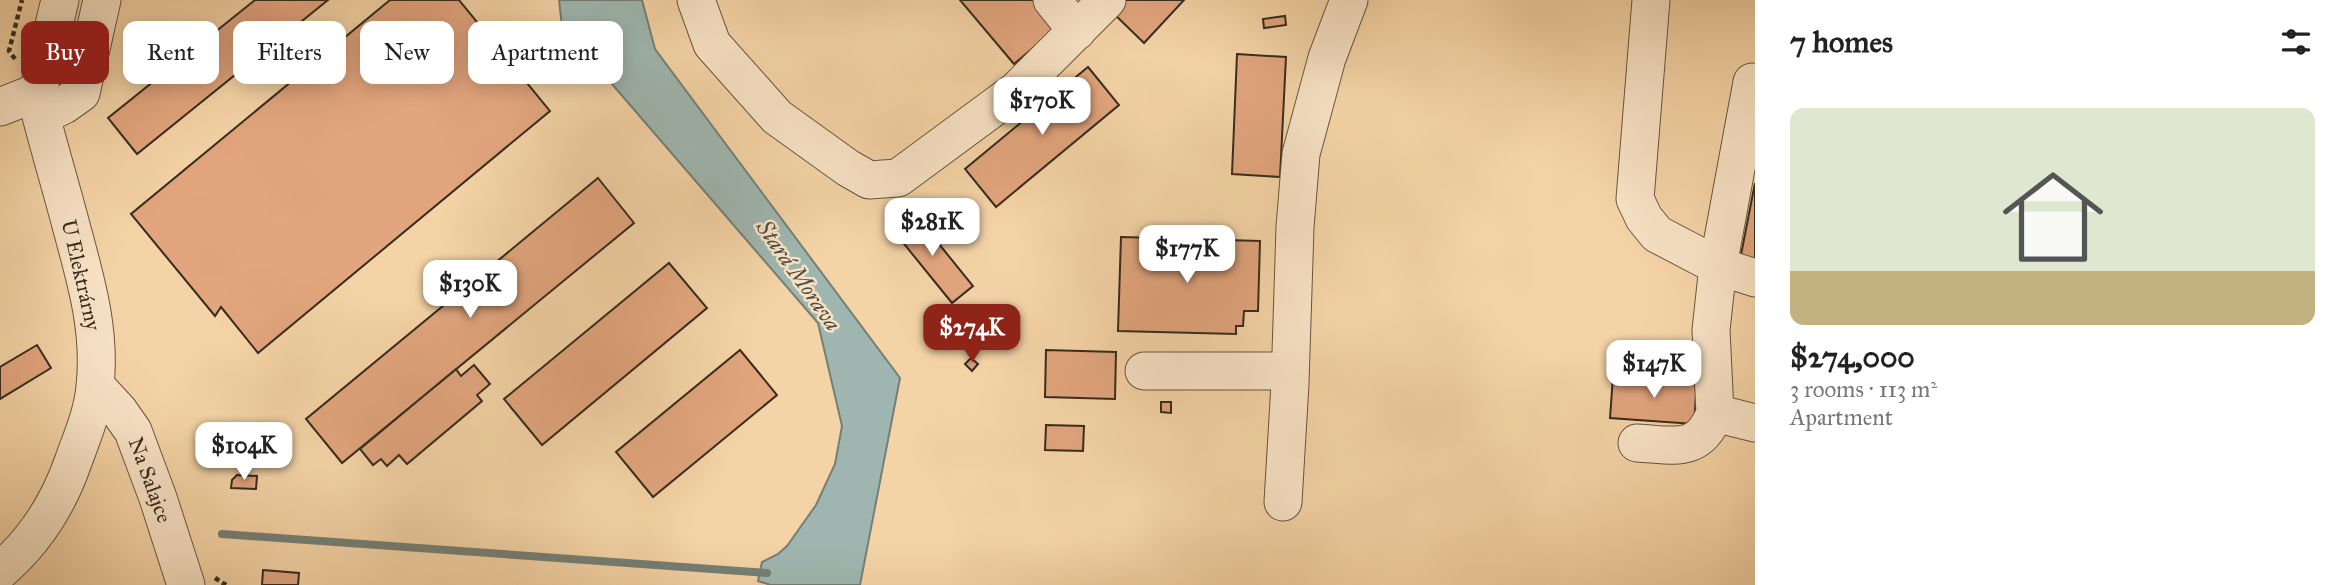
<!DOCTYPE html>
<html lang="en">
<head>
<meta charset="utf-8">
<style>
  body { margin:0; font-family:"IM FELL Great Primer",serif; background:#f6f6f6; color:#222; height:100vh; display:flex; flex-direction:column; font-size:26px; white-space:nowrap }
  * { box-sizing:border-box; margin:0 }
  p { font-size:23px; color:#767676 }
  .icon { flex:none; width:38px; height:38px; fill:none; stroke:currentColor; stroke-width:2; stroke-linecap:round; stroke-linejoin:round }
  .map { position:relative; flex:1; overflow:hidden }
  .drawer { display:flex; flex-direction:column; background:#fff; width:595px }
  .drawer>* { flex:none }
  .banner { position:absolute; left:21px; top:21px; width:665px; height:63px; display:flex; gap:14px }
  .price { position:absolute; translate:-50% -60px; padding:0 16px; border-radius:14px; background:#fff; color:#222; font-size:23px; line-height:46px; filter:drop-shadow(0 2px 4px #0008) }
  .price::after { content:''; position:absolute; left:50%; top:42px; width:21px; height:16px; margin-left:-10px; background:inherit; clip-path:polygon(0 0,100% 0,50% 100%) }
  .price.selected { background:#8f2418; color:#fff }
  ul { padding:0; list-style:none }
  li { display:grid; align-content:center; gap:14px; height:371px; padding:0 35px }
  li+li { border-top:2px solid #e0e0e0 }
  li span { display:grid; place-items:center; height:217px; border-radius:14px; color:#555 }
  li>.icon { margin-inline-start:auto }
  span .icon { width:126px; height:126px; fill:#fffc; stroke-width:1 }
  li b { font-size:30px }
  h2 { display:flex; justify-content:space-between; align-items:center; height:84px; padding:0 35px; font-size:30px }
  .pill { padding:0 24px; border-radius:14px; background:#fff; box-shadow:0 4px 18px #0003; font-size:24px; line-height:63px }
  .pill.selected { background:#8f2418; color:#fff }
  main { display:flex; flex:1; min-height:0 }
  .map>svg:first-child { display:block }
</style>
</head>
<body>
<main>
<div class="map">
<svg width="1755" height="585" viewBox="0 0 1755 585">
  <rect width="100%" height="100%" fill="#f4d3a6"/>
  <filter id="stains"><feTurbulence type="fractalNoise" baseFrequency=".00286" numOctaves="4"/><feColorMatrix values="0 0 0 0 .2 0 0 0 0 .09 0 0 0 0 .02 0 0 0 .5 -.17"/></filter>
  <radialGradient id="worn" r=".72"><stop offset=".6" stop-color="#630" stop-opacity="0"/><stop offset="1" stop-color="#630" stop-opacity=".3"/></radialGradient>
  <path fill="#9eb6af" stroke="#757f75" stroke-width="2" d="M559 0H642L655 49 900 378 860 585H771L758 581 762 562 778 554 787 546 816 505 835 464 842 426 818 323 562 26Z"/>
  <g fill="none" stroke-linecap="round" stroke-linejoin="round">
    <path stroke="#757f75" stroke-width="8" d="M222 534 767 573"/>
  </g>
  <path fill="#e2a57e" stroke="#372c1d" stroke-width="2" d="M255 0H328L137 154 108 118Z
    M390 0H459L550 111 258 353 221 307 215 316 131 214Z
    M960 0H1034L1057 28 1014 64Z
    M1119 0H1184L1144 43 1110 10Z
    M1285 16 1286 25 1264 28 1263 19Z
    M1237 54 1286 57 1280 177 1232 174Z
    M64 60 73 61 61 92Z
    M1088 67 1119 105 996 207 965 169Z
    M598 178 634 223 342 463 306 419Z
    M1755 183V264L1740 260Z
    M913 212 973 286 952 303 892 229Z
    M1121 237 1260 241 1258 311H1244L1243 326H1236V334L1118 331Z
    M669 263 707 308 542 445 504 399Z
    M37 345 51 368 0 399V367Z
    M740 350 777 395 653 497 616 452Z
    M1046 350 1116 352 1115 399 1045 397Z
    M971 358 978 364 972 371 965 364Z
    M474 365 490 384 477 395 482 401 407 464 399 455 387 466 381 459 373 465 360 449 456 369 461 376Z
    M1613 376 1697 382 1694 424 1610 418Z
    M1161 402H1171V413L1161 412Z
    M1046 425 1084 426 1083 451 1045 450Z
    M237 475 257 476 256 489 231 488 232 480Z
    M263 570 299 573 298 585H262Z"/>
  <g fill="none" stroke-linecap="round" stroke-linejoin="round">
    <g stroke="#66563f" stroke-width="39">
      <path id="minor" d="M696 0 712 44 777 117 848 168 869 180 898 178 1016 91 1107 0
        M1052 0 1077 31
        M1651 0 1635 199 1644 218 1657 234 1718 266 1711 330 1715 413 1755 423
        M1752 82 1718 266 1755 278
        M0 107 38 92
        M41 116 64 105 81 93 102 0
        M1144 371H1290
        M95 385 119 411 133 431 158 498 186 585
        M1637 443C1675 445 1699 454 1715 413
        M1283 502 1290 384 1295 227 1301 154 1327 58 1349 0
        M0 571C35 541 58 505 73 462 82 437 93 412 95 386 101 331 86 281 72 229 62 191 51 154 41 116L38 92 60 0"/>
    </g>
    <path stroke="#372c1d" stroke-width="4.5" stroke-dasharray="5 3.5" stroke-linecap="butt" d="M15 59 9 51 22 0
      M215 578 226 585"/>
    <use href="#minor" stroke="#f8e2c5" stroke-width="37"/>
  </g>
  <g text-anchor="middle" stroke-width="5" stroke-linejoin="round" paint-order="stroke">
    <g font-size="21" fill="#372c1d" stroke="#f8e2c5">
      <text transform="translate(81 275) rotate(77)" y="7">U Elektrárny</text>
      <text transform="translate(150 480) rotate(70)" y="7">Na Salajce</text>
    </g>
    <g font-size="23" font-style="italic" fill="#514e42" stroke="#f8e2c5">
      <text transform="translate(799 275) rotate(55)" y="8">Stará Morava</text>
    </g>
  </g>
  <rect width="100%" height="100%" filter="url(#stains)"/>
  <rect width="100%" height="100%" fill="url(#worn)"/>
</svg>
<b class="price" style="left:1042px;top:137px">$170K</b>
<b class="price" style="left:932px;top:258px">$281K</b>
<b class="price" style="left:1187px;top:285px">$177K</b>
<b class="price" style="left:470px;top:320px">$130K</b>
<b class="price selected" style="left:972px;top:364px">$274K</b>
<b class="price" style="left:1654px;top:400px">$147K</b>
<b class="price" style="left:244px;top:482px">$104K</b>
<div class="banner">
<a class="pill selected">Buy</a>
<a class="pill">Rent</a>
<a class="pill">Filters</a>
<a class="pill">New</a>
<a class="pill">Apartment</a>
</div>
</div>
<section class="drawer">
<h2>7 homes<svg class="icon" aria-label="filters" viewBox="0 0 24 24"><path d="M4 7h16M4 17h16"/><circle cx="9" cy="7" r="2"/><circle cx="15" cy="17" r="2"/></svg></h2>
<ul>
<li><span style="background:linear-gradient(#dfe7d0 75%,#c2b280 0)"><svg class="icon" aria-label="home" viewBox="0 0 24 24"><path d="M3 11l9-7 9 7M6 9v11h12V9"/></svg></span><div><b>$274,000</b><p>3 rooms · 113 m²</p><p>Apartment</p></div></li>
</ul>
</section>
</main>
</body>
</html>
